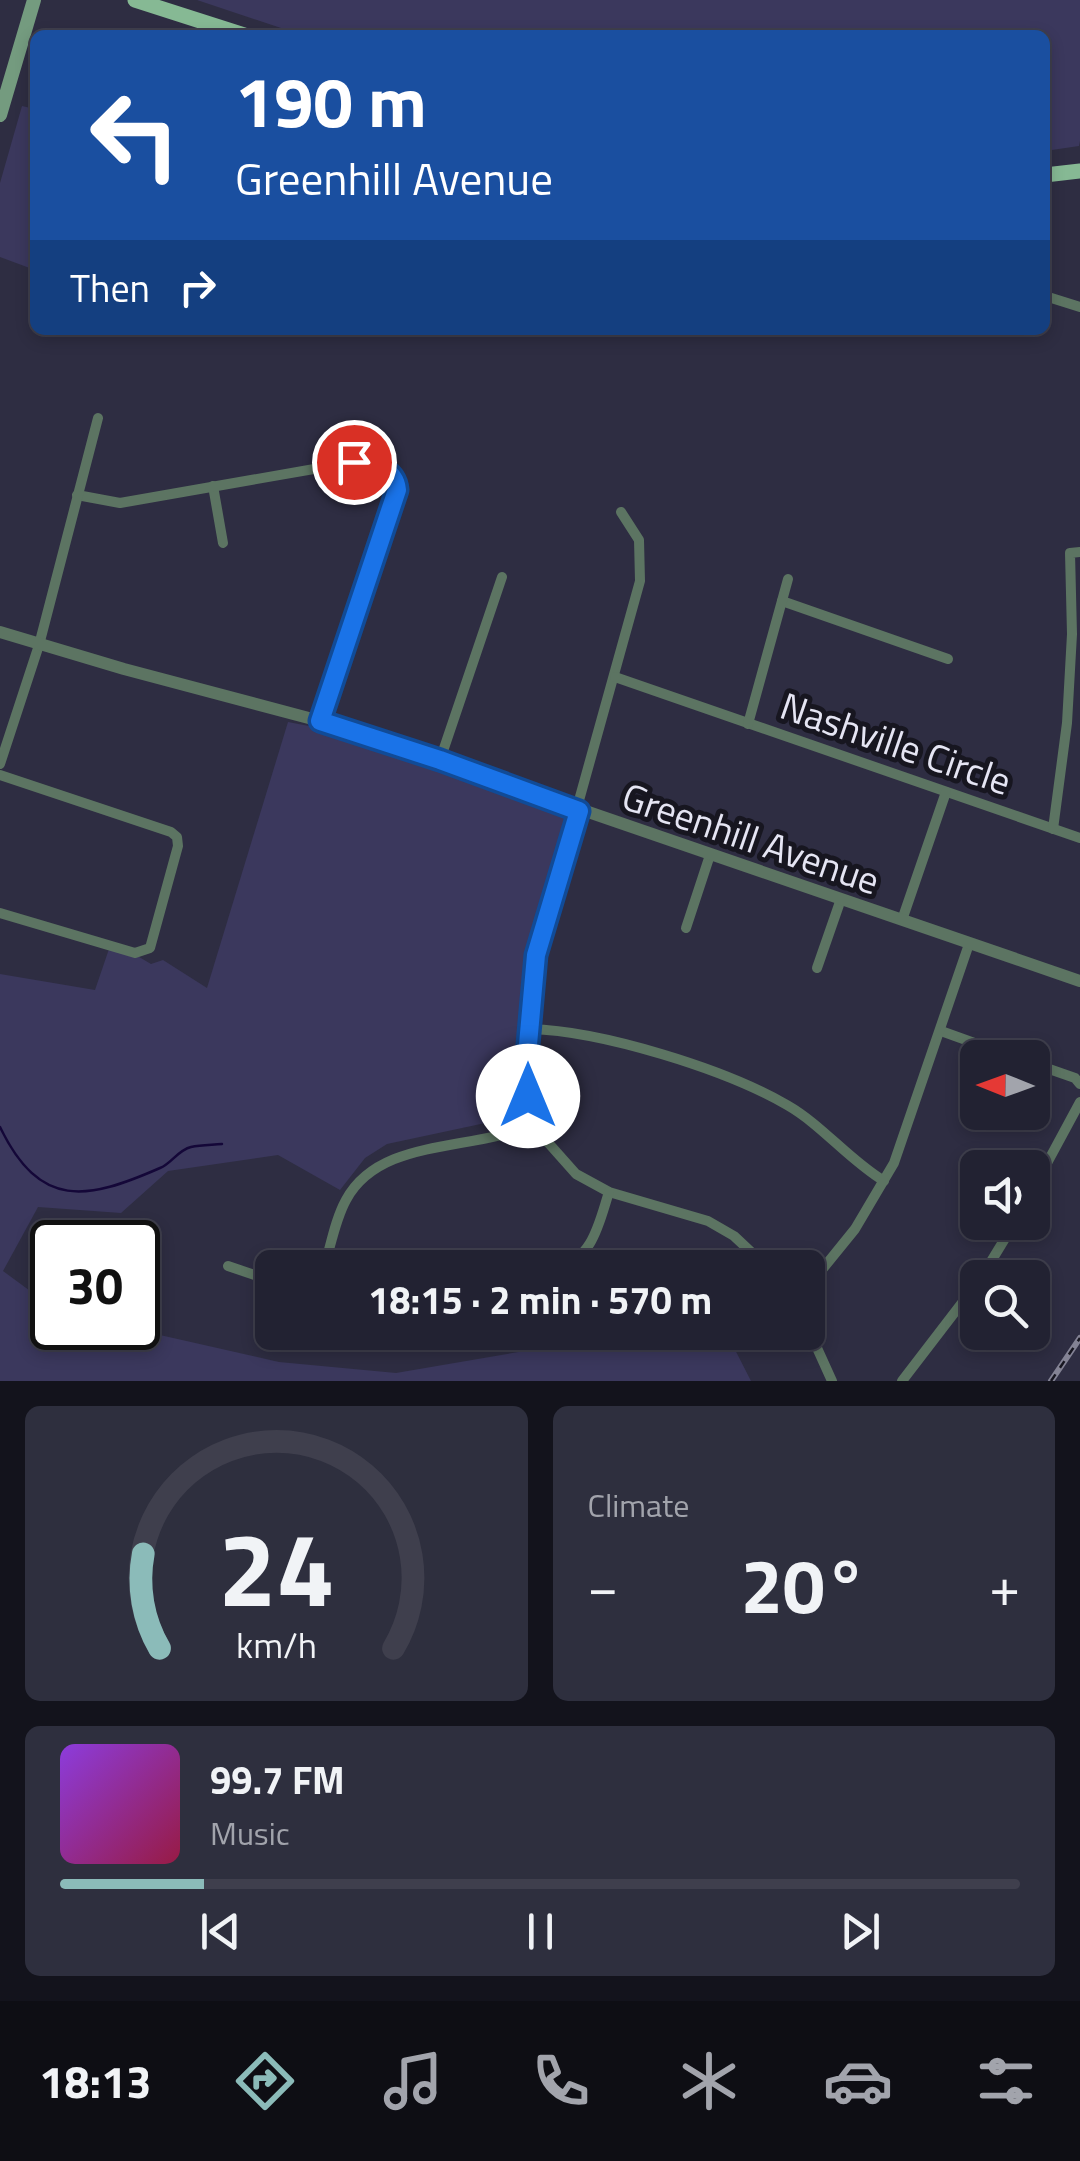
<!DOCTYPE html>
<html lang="en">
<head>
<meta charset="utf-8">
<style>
  :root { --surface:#222232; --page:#2e2f3e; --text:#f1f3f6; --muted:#a2a4ac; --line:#3f3f4d; --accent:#8bbbb9 }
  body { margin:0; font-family:"Titillium Web",sans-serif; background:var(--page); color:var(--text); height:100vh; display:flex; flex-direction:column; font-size:38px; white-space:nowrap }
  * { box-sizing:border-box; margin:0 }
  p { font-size:32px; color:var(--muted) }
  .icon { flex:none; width:55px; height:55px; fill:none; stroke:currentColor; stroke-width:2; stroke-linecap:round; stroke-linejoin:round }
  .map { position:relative; height:1381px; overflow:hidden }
  .drawer { display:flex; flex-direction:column; gap:25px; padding:25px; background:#13131c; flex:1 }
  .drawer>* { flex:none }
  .guide { position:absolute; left:30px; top:30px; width:1020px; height:305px; border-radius:15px; box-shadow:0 5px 15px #0003,0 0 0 2px var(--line); background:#1a4fa0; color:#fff; overflow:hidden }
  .needle { width:65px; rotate:271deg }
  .controls { position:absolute; left:960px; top:1040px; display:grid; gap:20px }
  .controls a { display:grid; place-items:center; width:90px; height:90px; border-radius:15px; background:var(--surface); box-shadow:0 5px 15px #0003,0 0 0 2px var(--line); font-size:50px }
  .speed { position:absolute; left:30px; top:1220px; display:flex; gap:20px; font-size:50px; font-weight:700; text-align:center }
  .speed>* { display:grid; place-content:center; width:130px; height:130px; border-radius:50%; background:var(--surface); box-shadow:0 5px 15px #0003,0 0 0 2px var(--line); line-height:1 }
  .speed .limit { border:5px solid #111; border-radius:15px; background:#fff; color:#111 }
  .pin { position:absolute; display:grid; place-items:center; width:85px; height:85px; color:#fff; margin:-42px; border:5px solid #fff; border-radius:50%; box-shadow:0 2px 10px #0007 }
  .me { position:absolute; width:110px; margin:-55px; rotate:0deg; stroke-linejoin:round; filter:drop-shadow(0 0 8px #0008) }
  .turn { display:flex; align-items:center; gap:35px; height:210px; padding:0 40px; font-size:45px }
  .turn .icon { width:130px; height:130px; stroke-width:2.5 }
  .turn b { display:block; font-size:70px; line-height:85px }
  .then { display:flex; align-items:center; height:95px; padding:0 40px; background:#0003; gap:20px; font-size:38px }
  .big { font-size:75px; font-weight:700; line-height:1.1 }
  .drawer .widget { flex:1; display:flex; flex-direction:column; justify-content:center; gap:15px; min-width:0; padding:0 35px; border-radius:15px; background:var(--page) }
  .drawer .dial { align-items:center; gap:0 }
  .dial svg { height:260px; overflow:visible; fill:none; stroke:var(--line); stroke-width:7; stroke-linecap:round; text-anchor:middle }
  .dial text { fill:var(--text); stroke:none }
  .song { display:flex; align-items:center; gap:30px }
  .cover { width:120px; height:120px; border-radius:15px; background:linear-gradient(135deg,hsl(270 70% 55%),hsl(340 70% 35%)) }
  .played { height:10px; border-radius:5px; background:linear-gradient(90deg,var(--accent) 15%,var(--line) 15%) }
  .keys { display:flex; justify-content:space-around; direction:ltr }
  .heat { display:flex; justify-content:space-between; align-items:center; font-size:55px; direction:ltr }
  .drawer .tiles { flex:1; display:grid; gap:25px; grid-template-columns:1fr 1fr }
  .widget:last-child { grid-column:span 2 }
  .trip { position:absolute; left:255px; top:1250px; width:570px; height:100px; border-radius:15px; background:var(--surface); box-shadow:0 5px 15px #0003,0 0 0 2px var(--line); font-weight:700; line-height:100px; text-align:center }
  .menu { display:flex; height:160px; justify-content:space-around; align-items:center; background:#0e0e14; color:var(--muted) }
  .menu .icon { width:70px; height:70px }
  .menu .active { color:var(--accent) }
  .menu b { font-size:45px; color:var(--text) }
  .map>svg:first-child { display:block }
  .green { fill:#3b385d }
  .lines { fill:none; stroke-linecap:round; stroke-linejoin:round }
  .stream { stroke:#140738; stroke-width:2.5 }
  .minor { stroke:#5c7462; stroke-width:10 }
  .tertiary { stroke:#5c7462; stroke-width:12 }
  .secondary { stroke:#749b7f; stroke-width:14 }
  .primary { stroke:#86b994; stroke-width:15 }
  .rail-casing { stroke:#838294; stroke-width:6 }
  .rail { stroke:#171620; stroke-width:2.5; stroke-dasharray:8; stroke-linecap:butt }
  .route-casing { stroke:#114b97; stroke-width:25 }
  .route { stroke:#1a73e8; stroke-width:18 }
  .labels { text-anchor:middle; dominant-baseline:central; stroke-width:10; stroke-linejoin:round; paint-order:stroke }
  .street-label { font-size:38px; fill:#e5e5f3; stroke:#171620 }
</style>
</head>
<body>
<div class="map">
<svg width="1080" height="1381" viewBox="0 0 1080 1381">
  <rect width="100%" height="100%" fill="#2e2d42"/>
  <g class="green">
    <path d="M197 0H1080V141L1079 146 1045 151V35H302Z"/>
    <path d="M22 106 35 109V270L0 257V183Z"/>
    <path d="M288 722 330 730 565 816 531 944 524 1080 529 1105 518 1116 387 1144 365 1158 340 1190 278 1155 168 1171 121 1213 38 1207 3 1271 52 1307V1328H129L279 1362 396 1373 548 1347 590 1333 726 1332 751 1381H0V974L95 990 109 949 134 954 151 964 163 960 207 988Z"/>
  </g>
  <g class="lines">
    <path class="stream" d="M0 1127C40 1210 87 1200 160 1168 171 1164 178 1150 191 1147 201 1145 212 1145 222 1144"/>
    <g class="minor">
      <path d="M1045 296 1080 307"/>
      <path d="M213 486 223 543"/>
      <path d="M77 495 120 503 354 462C374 464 395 468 397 490L319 721"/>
      <path d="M621 512 639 540 640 581 536 955 526 1067 531 1111 544 1138 576 1174 609 1192 708 1221 734 1236 768 1268"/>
      <path d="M782 601 948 659"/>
      <path d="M615 677 1080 838"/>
      <path d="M748 724 788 579"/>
      <path d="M440 760 502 577"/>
      <path d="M0 764 39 645 98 418"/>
      <path d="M0 775 171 832 177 837 178 846 150 948 135 953 0 913"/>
      <path d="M1053 829 1067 723 1072 634 1070 553 1080 552"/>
      <path d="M902 920 946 792"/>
      <path d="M686 928 710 855"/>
      <path d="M817 968 841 899"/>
      <path d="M530 1029C602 1031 725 1069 787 1105 822 1125 849 1160 884 1181"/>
      <path d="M941 1031 1016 1058"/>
      <path d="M1032 1063 1075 1078 1080 1084"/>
      <path d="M1032 1191 1080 1102"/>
      <path d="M228 1266 272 1281"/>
      <path d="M324 1268C331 1245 335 1220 346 1200 381 1135 477 1153 537 1122"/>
      <path d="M557 1268C593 1259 599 1223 609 1192"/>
      <path d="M981 1278 1015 1222"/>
      <path d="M808 1287 855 1229 894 1163 969 944"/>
      <path d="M808 1328 832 1381"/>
      <path d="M902 1381 978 1282"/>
    </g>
    <path class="tertiary" d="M0 632 124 669 335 725 1080 981"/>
    <path class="secondary" d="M0 115 34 0"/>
    <g class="primary">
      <path d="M135 0 244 35"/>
      <path d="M1045 175 1080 171"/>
    </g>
    <defs>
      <path id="rail" d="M1051 1381 1080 1338"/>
    </defs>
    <use href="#rail" class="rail-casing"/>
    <use href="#rail" class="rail"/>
  </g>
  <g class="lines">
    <defs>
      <path id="route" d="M354 462C373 464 395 468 397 490L320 721 440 760 579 811 536 955 526 1067 528 1096"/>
    </defs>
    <use href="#route" class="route-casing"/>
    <use href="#route" class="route"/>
  </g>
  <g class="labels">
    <g class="street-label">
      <text transform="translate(896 743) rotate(19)">Nashville Circle</text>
      <text transform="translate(751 838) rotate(19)">Greenhill Avenue</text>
    </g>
  </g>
</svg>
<div class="controls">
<a><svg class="needle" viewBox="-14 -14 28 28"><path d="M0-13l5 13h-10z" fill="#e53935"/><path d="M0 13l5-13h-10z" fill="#a2a4ac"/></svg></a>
<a><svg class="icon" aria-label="sound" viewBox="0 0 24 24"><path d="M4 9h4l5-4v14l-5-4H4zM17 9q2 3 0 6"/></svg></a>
<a><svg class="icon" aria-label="search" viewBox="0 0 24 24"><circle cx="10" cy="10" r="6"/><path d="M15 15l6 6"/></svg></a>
</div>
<div class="speed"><div class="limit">30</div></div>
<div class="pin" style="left:354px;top:462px;background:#d93025"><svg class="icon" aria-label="arrive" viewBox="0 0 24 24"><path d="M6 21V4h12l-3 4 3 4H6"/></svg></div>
<svg class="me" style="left:528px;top:1096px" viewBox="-20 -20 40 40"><circle r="19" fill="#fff"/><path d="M0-13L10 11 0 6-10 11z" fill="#1a73e8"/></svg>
<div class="trip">18:15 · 2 min · 570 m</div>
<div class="guide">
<div class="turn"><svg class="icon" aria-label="left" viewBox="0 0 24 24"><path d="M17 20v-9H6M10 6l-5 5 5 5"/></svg><div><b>190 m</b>Greenhill Avenue</div></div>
<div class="then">Then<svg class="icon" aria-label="right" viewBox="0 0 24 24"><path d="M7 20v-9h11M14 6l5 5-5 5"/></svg></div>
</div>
</div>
<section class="drawer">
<div class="tiles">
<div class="widget dial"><svg viewBox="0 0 100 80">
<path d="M14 69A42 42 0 1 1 86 69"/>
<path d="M14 69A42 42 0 0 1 9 40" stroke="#8bbbb9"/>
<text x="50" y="56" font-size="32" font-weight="700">24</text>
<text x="50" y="72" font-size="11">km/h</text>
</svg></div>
<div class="widget"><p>Climate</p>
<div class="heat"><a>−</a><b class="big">20°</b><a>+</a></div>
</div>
<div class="widget">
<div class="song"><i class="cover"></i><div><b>99.7 FM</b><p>Music</p></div></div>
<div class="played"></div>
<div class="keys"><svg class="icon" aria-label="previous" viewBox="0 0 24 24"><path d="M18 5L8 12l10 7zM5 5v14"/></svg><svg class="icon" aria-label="pause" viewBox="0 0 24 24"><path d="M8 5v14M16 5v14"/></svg><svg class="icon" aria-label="next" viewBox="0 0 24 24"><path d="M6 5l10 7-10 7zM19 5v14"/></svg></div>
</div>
</div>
</section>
<nav class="menu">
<b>18:13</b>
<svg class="icon active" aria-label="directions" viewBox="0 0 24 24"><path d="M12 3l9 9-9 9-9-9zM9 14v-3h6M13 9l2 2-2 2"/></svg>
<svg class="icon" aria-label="music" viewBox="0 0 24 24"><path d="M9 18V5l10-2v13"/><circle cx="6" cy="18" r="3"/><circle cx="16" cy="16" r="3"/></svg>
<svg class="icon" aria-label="phone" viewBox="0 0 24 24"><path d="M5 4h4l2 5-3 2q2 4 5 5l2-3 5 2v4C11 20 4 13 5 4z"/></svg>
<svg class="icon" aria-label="climate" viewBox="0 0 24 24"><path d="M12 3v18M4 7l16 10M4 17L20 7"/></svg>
<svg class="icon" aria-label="car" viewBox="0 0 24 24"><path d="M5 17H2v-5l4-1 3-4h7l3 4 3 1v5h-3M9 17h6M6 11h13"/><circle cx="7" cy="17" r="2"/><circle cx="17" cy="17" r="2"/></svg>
<svg class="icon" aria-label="filters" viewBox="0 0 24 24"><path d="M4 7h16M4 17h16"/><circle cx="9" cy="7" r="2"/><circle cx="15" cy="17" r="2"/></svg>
</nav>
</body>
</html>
